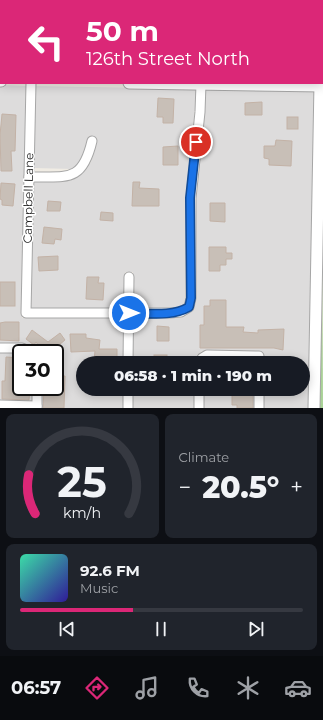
<!DOCTYPE html>
<html lang="en">
<head>
<meta charset="utf-8">
<style>
  :root { --surface:#171b24; --page:#20242c; --text:#f1f3f6; --muted:#9ea1a6; --line:#363941; --accent:#db2777 }
  body { margin:0; font-family:Montserrat,sans-serif; background:var(--page); color:var(--text); height:100vh; display:flex; flex-direction:column; font-size:15px; white-space:nowrap }
  * { box-sizing:border-box; margin:0 }
  p { font-size:13px; color:var(--muted) }
  .icon { flex:none; width:22px; height:22px; fill:none; stroke:currentColor; stroke-width:2; stroke-linecap:round; stroke-linejoin:round }
  .map { position:relative; height:408px; overflow:hidden }
  .details { display:flex; flex-direction:column; gap:6px; padding:6px; background:#0d0f14; flex:1 }
  .details>* { flex:none }
  .banner { position:absolute; left:0px; top:0px; width:323px; height:84px; box-shadow:0 2px 10px #0003; background:#db2777; color:#fff; overflow:hidden }
  .speed { position:absolute; left:12px; top:344px; display:flex; gap:8px; font-size:20px; font-weight:700; text-align:center }
  .speed>* { display:grid; place-content:center; width:52px; height:52px; border-radius:50%; background:var(--surface); box-shadow:0 2px 10px #0003; line-height:1 }
  .speed .limit { border:2px solid #111; border-radius:6px; background:#fff; color:#111 }
  .pin { position:absolute; display:grid; place-items:center; width:34px; height:34px; color:#fff; margin:-17px; border:2px solid #fff; border-radius:50%; box-shadow:0 1px 4px #0007 }
  .me { position:absolute; width:44px; margin:-22px; rotate:90deg; stroke-linejoin:round; filter:drop-shadow(0 0 3px #0008) }
  .turn { display:flex; align-items:center; gap:14px; height:84px; padding:0 20px; font-size:18px }
  .turn .icon { width:52px; height:52px; stroke-width:2.5 }
  .turn b { display:block; font-size:28px; line-height:34px }
  .big { font-size:30px; font-weight:800; line-height:1.1 }
  .details .tile { flex:1; display:flex; flex-direction:column; justify-content:center; gap:6px; min-width:0; padding:0 14px; border-radius:8px; background:var(--page) }
  .details .dial { align-items:center; gap:0 }
  .dial svg { height:104px; overflow:visible; fill:none; stroke:var(--line); stroke-width:7; stroke-linecap:round; text-anchor:middle }
  .dial text { fill:var(--text); stroke:none }
  .song { display:flex; align-items:center; gap:12px }
  .cover { width:48px; height:48px; border-radius:6px; background:linear-gradient(135deg,hsl(160 70% 55%),hsl(250 70% 35%)) }
  .played { height:4px; border-radius:2px; background:linear-gradient(90deg,var(--accent) 40%,var(--line) 40%) }
  .keys { display:flex; justify-content:space-around; direction:ltr }
  .heat { display:flex; justify-content:space-between; align-items:center; font-size:22px; direction:ltr }
  .details .tiles { flex:1; display:grid; gap:6px; grid-template-columns:1fr 1fr }
  .tile:last-child { grid-column:span 2 }
  .trip { position:absolute; left:76px; top:356px; width:234px; height:40px; border-radius:20px; background:var(--surface); box-shadow:0 2px 10px #0003; font-weight:800; line-height:40px; text-align:center }
  .tabs { display:flex; height:64px; justify-content:space-around; align-items:center; background:#090b0e; color:var(--muted) }
  .tabs .icon { width:28px; height:28px }
  .tabs .on { color:var(--accent) }
  .tabs b { font-size:18px; color:var(--text) }
  .map>svg:first-child { display:block }
  .residential { fill:#dddcdc }
  .forest { fill:#a8d296 }
  .water { fill:#a2d3e1 }
  .building { fill:#c8bfb7; stroke:#c3b2a6 }
  .lines { fill:none; stroke-linecap:round; stroke-linejoin:round }
  .minor-casing { stroke:#a6a6a6; stroke-width:11 }
  .tertiary-casing { stroke:#a6a6a6; stroke-width:13 }
  .minor { stroke:#fff; stroke-width:9 }
  .tertiary { stroke:#fff; stroke-width:11 }
  .route-casing { stroke:#114b97; stroke-width:10 }
  .route { stroke:#1a73e8; stroke-width:7 }
  .labels { text-anchor:middle; dominant-baseline:central; stroke-width:3; stroke-linejoin:round; paint-order:stroke }
  .street-label { font-size:12px; fill:#1f1f1f; stroke:#fff }
</style>
</head>
<body>
<div class="map">
<svg width="323" height="408" viewBox="0 0 323 408">
  <rect width="100%" height="100%" fill="#f0ece4"/>
  <g class="residential">
    <path d="M0 85 26 86 22 318H125L124 363H83V389H124V408H41V387H55V353H40L23 344 0 343Z"/>
    <path d="M35 86 197 89 186 198 185 304 180 307 170 309H133V272H125V309H30L33 182 69 181 79 176 91 162 97 138 89 136 84 157 74 169 33 168Z"/>
    <path d="M205 89 316 91 310 408H263V389H303V363H263V356L259 351H202L197 355 195 363H133V318H180L186 316 193 308 195 199Z"/>
    <path d="M0 353H22L21 387H33V401L0 400Z"/>
    <path d="M208 360H255V363H204Z"/>
    <rect x="132" y="389" width="63" height="19"/>
    <rect x="203" y="389" width="52" height="19"/>
  </g>
  <path class="forest" d="M322 223 323 408H319Z"/>
  <rect class="water" x="174" y="0" width="116" height="1"/>
  <g class="building">
    <path d="M158 98 174 99 173 123H163V117H157Z"/>
    <path d="M262 102V115H245V103Z"/>
    <path d="M2 114 16 115 15 151H11L12 171H1L0 135Z"/>
    <rect x="287" y="117" width="11" height="12"/>
    <path d="M276 140 292 141 291 166 269 165V159L264 158V146H275Z"/>
    <path d="M178 146V165H163V147Z"/>
    <path d="M133 182H140L139 188 159 189V206H132Z"/>
    <path d="M1 183 15 184 13 206 2 205V200L0 199Z"/>
    <path d="M48 201 61 202 60 211H47Z"/>
    <path d="M210 203H225V222L210 221Z"/>
    <path d="M101 212 113 213V221L100 220Z"/>
    <path d="M44 227 62 229 61 240 55 239 54 244 42 243Z"/>
    <path d="M209 247H226V253H232V259H226V265H220V271H209Z"/>
    <path d="M58 256V270L39 271 38 257Z"/>
    <path d="M87 277H99L98 283H104L103 300 86 299Z"/>
    <rect x="0" y="282" width="15" height="24"/>
    <path d="M210 300H226V327H244L243 332 258 333V330L284 329 283 350 274 348H200V325H204V306H210Z"/>
    <path d="M5 322H19V341L0 340V323Z"/>
    <path d="M157 326 169 327V341H157Z"/>
    <path d="M32 330 48 342 60 333 65 340 49 353H44L36 342 34 345 26 339Z"/>
    <path d="M70 334H86V338L100 340 99 349H117V363L94 361 95 351 71 352Z"/>
    <rect x="154" y="355" width="13" height="8"/>
    <path d="M6 357 21 358V387H30L29 400 2 399V381H5Z"/>
    <path d="M55 363 62 364V376H65L64 408H43L44 390 55 391Z"/>
    <path d="M205 389H253V408H237V405H232V395H205Z"/>
  </g>
  <g class="lines">
    <defs>
      <g id="minor">
        <path d="M31 83 26 313H170L181 312 189 307 191 298V198L200 112 201 84"/>
        <path d="M29 177C66 176 82 184 92 141"/>
        <path d="M0 348H22L32 353"/>
        <path d="M128 363 129 277"/>
        <path d="M199 363 202 358 207 355 259 356V363"/>
        <path d="M0 405 37 406"/>
        <path d="M37 408V387"/>
        <path d="M128 408V389"/>
        <path d="M199 408V389"/>
        <path d="M259 408V389"/>
      </g>
      <g id="tertiary">
        <path d="M320 1V0"/>
        <path d="M0 81H1"/>
        <path d="M129 83 323 86"/>
        <path d="M314 408 320 83"/>
      </g>
    </defs>
    <use href="#minor" class="minor-casing"/>
    <use href="#tertiary" class="tertiary-casing"/>
    <use href="#minor" class="minor"/>
    <use href="#tertiary" class="tertiary"/>
  </g>
  <g class="lines">
    <defs>
      <path id="route" d="M129 313C148 313 172 317 189 307L191 298 190 198 196 142"/>
    </defs>
    <use href="#route" class="route-casing"/>
    <use href="#route" class="route"/>
  </g>
  <g class="labels">
    <g class="street-label">
      <text transform="translate(28 198) rotate(-89)">Campbell Lane</text>
    </g>
  </g>
</svg>
<div class="speed"><div class="limit">30</div></div>
<div class="pin" style="left:196px;top:142px;background:#d93025"><svg class="icon" aria-label="arrive" viewBox="0 0 24 24"><path d="M6 21V4h12l-3 4 3 4H6"/></svg></div>
<svg class="me" style="left:129px;top:313px" viewBox="-20 -20 40 40"><circle r="17" fill="#1a73e8" stroke="#fff" stroke-width="3"/><path d="M0-11L8 9 0 5-8 9z" fill="#fff"/></svg>
<div class="trip">06:58 · 1 min · 190 m</div>
<div class="banner">
<div class="turn"><svg class="icon" aria-label="left" viewBox="0 0 24 24"><path d="M17 20v-9H6M10 6l-5 5 5 5"/></svg><div><b>50 m</b>126th Street North</div></div>
</div>
</div>
<section class="details">
<div class="tiles">
<div class="tile dial"><svg viewBox="0 0 100 80">
<path d="M14 69A42 42 0 1 1 86 69"/>
<path d="M14 69A42 42 0 0 1 9 39" stroke="#db2777"/>
<text x="50" y="56" font-size="32" font-weight="700">25</text>
<text x="50" y="72" font-size="11">km/h</text>
</svg></div>
<div class="tile"><p>Climate</p>
<div class="heat"><a>−</a><b class="big">20.5°</b><a>+</a></div>
</div>
<div class="tile">
<div class="song"><i class="cover"></i><div><b>92.6 FM</b><p>Music</p></div></div>
<div class="played"></div>
<div class="keys"><svg class="icon" aria-label="previous" viewBox="0 0 24 24"><path d="M18 5L8 12l10 7zM5 5v14"/></svg><svg class="icon" aria-label="pause" viewBox="0 0 24 24"><path d="M8 5v14M16 5v14"/></svg><svg class="icon" aria-label="next" viewBox="0 0 24 24"><path d="M6 5l10 7-10 7zM19 5v14"/></svg></div>
</div>
</div>
</section>
<nav class="tabs">
<b>06:57</b>
<svg class="icon on" aria-label="directions" viewBox="0 0 24 24"><path d="M12 3l9 9-9 9-9-9zM9 14v-3h6M13 9l2 2-2 2"/></svg>
<svg class="icon" aria-label="music" viewBox="0 0 24 24"><path d="M9 18V5l10-2v13"/><circle cx="6" cy="18" r="3"/><circle cx="16" cy="16" r="3"/></svg>
<svg class="icon" aria-label="phone" viewBox="0 0 24 24"><path d="M5 4h4l2 5-3 2q2 4 5 5l2-3 5 2v4C11 20 4 13 5 4z"/></svg>
<svg class="icon" aria-label="climate" viewBox="0 0 24 24"><path d="M12 3v18M4 7l16 10M4 17L20 7"/></svg>
<svg class="icon" aria-label="car" viewBox="0 0 24 24"><path d="M5 17H2v-5l4-1 3-4h7l3 4 3 1v5h-3M9 17h6M6 11h13"/><circle cx="7" cy="17" r="2"/><circle cx="17" cy="17" r="2"/></svg>
</nav>
</body>
</html>
